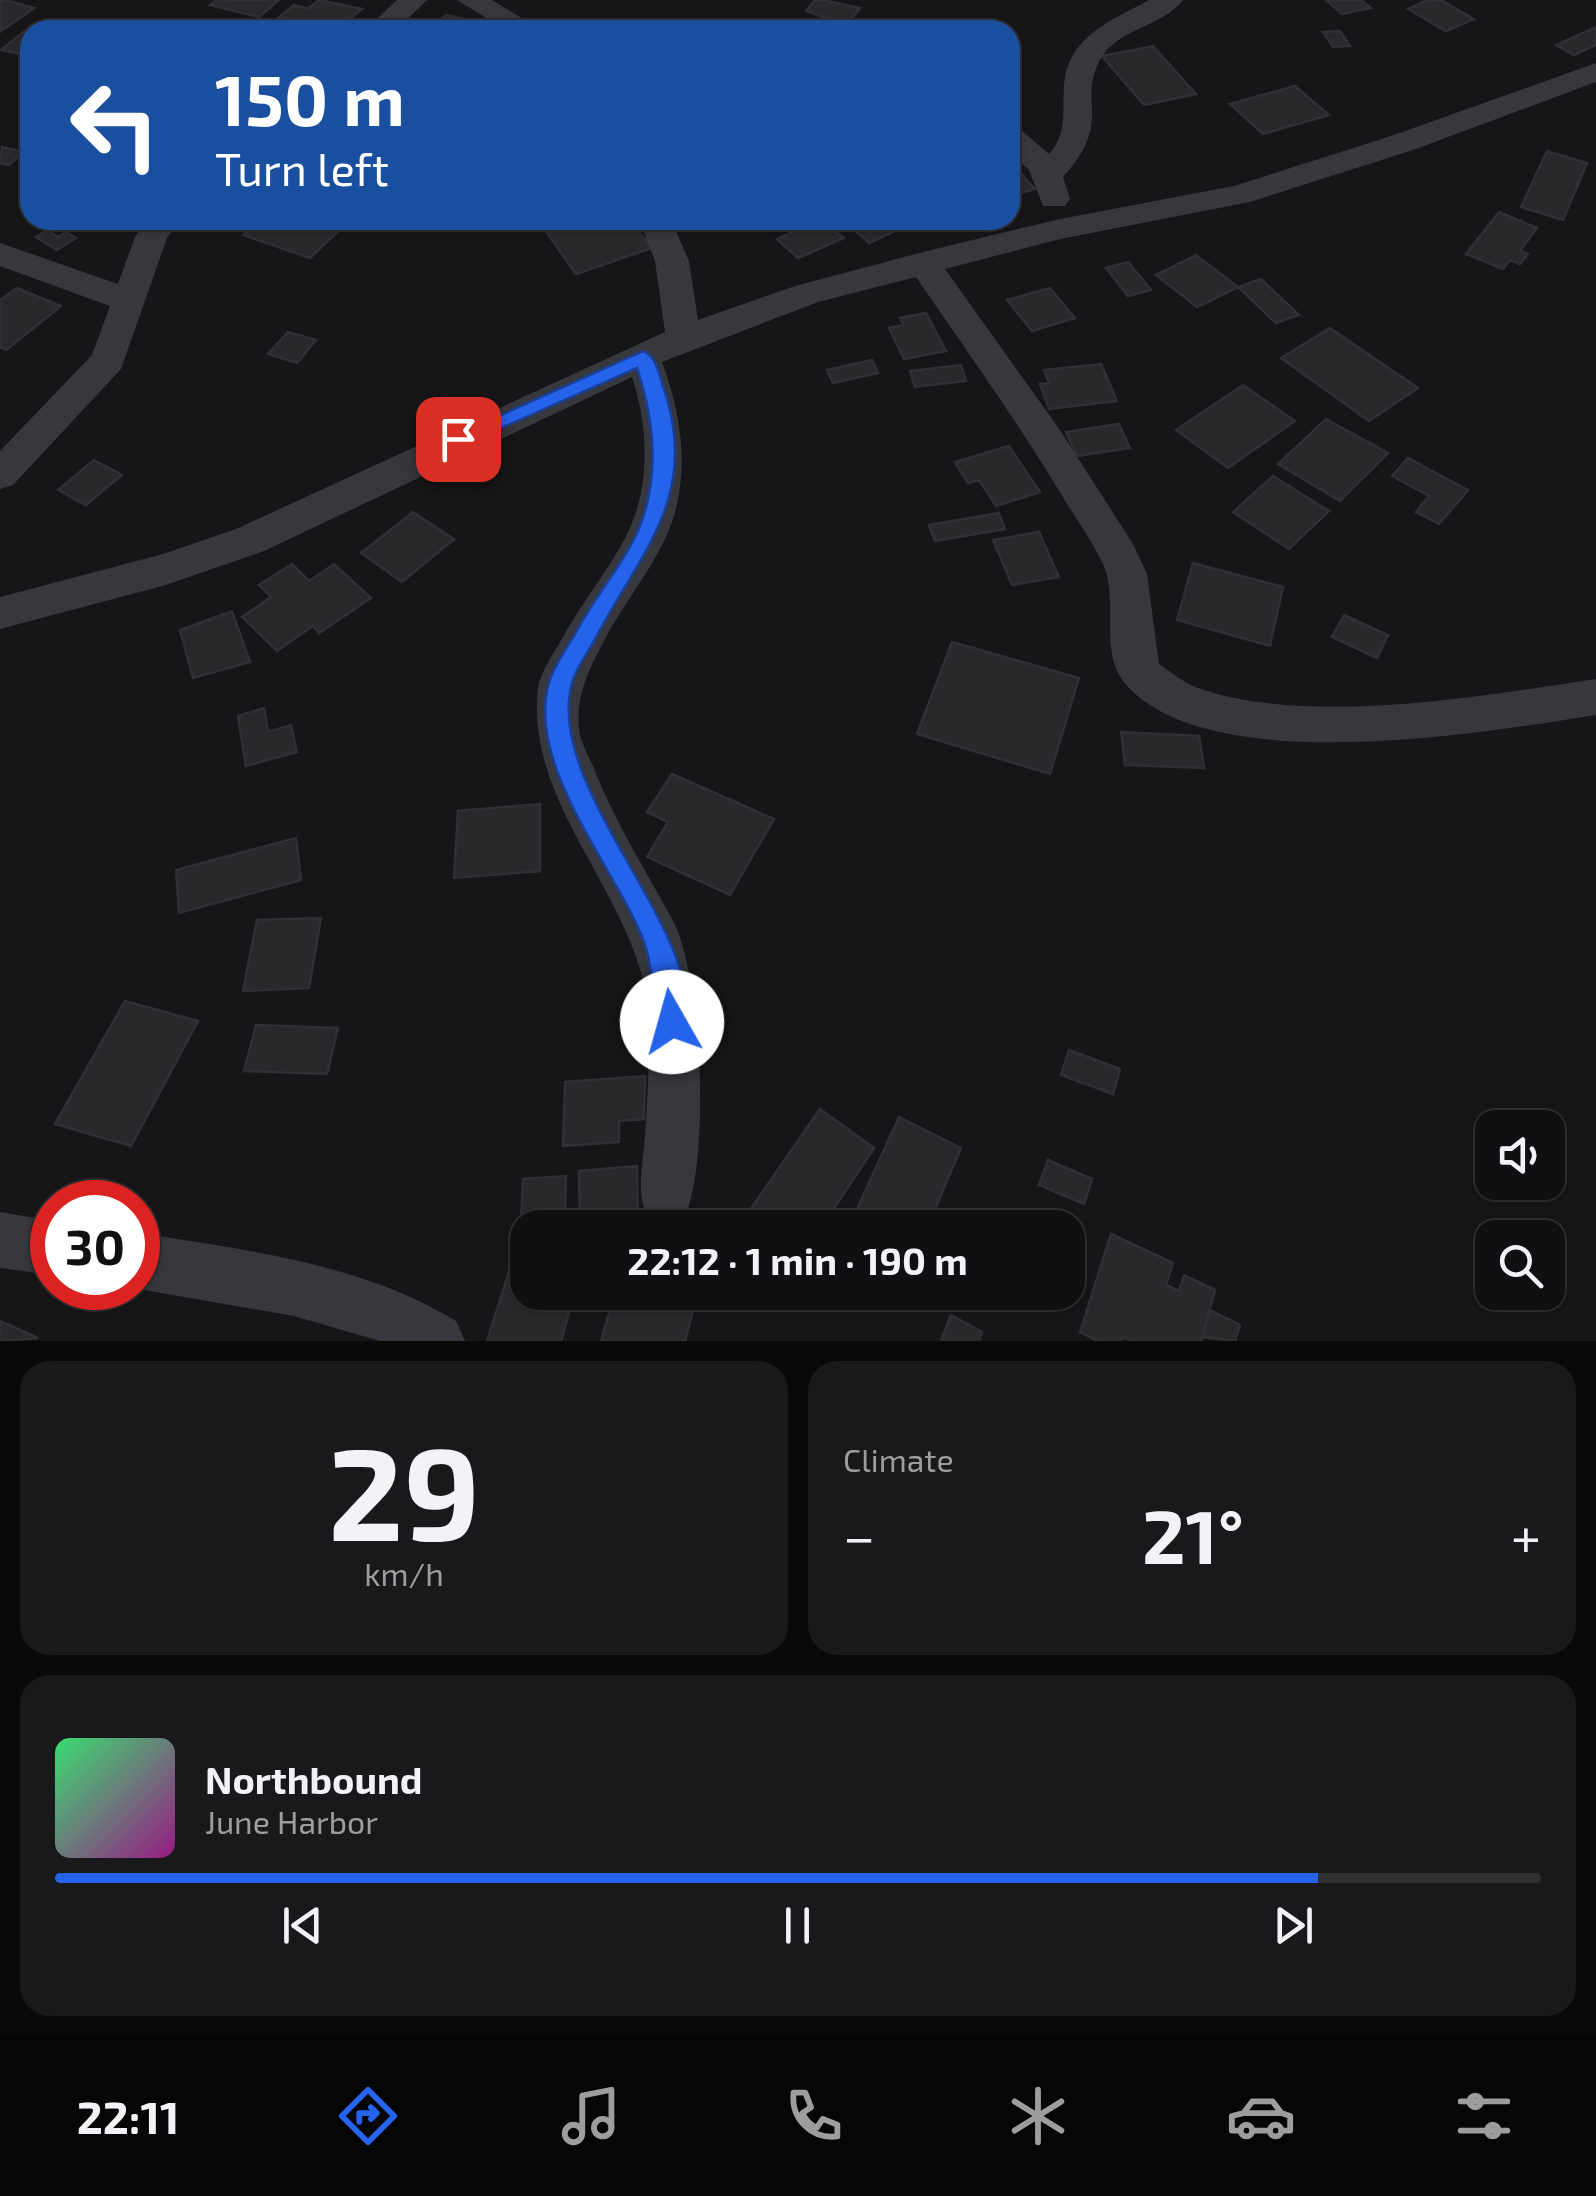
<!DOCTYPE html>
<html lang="en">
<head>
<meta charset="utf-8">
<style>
  :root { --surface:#101012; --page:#19191b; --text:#f1f3f6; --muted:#9c9d9f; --line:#303032; --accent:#2563eb }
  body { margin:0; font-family:"Exo 2",sans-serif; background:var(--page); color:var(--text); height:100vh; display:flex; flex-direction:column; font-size:38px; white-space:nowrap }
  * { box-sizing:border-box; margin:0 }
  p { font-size:32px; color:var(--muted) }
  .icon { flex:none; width:55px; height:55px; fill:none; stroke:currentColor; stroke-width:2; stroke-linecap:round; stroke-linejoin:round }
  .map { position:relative; height:1341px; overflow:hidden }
  .sheet { display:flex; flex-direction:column; gap:20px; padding:20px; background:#09090a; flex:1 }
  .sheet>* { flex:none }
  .guide { position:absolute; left:20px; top:20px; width:1000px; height:210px; border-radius:30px; box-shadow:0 2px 8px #0004,0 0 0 2px var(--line); background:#1a4fa0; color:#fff; overflow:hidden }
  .tools { position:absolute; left:1475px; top:1110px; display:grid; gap:20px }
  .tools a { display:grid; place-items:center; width:90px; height:90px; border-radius:20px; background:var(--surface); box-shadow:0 2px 8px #0004,0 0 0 2px var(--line); font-size:50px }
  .speed { position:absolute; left:30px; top:1180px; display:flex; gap:20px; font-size:50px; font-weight:700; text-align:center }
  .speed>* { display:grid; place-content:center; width:130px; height:130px; border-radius:50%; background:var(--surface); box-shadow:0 2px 8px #0004,0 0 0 2px var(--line); line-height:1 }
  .speed .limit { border:15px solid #d22; background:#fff; color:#111 }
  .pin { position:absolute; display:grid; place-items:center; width:85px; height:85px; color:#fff; margin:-42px; border-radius:20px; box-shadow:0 5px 15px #0006 }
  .me { position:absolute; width:110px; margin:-55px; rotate:353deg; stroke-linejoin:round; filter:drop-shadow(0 0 8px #0008) }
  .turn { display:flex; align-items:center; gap:35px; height:210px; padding:0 30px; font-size:45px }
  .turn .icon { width:130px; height:130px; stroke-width:2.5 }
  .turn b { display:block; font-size:70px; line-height:85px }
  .big { font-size:75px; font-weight:700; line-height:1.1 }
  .sheet .card { flex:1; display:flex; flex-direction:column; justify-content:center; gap:15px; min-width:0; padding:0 35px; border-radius:30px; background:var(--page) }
  .sheet .dial { align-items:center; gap:0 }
  .dial b { font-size:130px; line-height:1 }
  .song { display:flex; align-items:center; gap:30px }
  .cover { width:120px; height:120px; border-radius:15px; background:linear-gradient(135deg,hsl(140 70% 55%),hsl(310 70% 35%)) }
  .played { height:10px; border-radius:5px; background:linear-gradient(90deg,var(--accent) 85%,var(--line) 85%) }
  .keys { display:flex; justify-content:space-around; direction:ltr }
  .heat { display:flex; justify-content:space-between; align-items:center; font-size:55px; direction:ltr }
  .sheet .tiles { flex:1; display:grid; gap:20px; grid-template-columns:1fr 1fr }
  .card:last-child { grid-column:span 2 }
  .trip { position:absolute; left:510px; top:1210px; width:575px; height:100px; border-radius:30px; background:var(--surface); box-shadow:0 2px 8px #0004,0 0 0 2px var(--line); font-weight:700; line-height:100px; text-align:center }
  .dock { display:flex; height:160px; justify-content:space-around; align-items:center; background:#060607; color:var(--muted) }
  .dock .icon { width:70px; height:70px }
  .dock .active { color:var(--accent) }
  .dock b { font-size:45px; color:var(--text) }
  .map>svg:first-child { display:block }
  .building { fill:#29292c; stroke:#303034; stroke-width:2.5 }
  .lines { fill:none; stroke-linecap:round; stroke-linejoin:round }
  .minor { fill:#37383d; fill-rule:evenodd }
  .route { fill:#2563eb; stroke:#184099; stroke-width:2.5 }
</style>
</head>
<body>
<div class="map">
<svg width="1596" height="1341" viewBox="0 0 1596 1341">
  <rect width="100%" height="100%" fill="#161618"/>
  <g class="building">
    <path d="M0 0H5L34 8 1 31Z"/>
    <path d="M216 0H279L259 17 210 5Z"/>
    <path d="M319 0 362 9 337 30H290L272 23 294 5 308 9Z"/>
    <path d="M815 0H823L860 8 849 22H837L806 11Z"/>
    <path d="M1326 0H1361L1371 8 1342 14Z"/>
    <path d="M1428 0H1441L1474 19 1446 31 1408 9Z"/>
    <path d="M446 15 467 20 456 30 432 28Z"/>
    <path d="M32 25 56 30H30V56L1 50Z"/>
    <path d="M1596 27V45L1574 55 1556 45Z"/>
    <path d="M1340 31 1350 46 1333 47 1323 32Z"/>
    <path d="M1153 46 1196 94 1144 105 1102 56Z"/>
    <path d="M1295 86 1329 115 1263 134 1230 104Z"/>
    <path d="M2 147 23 152 9 165 0 163Z"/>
    <path d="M1547 151 1587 163 1563 220 1521 207Z"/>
    <path d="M1010 163H1012L1035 189 1010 196Z"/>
    <path d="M1499 212 1537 228 1520 251 1528 254 1520 264 1510 260 1503 269 1466 254Z"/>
    <path d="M259 220H345L349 221 310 258 243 235Z"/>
    <path d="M586 220H629L652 248 576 274 547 233Z"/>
    <path d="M820 220 844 238 798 258 777 239Z"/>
    <path d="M843 220H899L906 226 869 243Z"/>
    <path d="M47 230 58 237 66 232 76 238 57 250 36 237Z"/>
    <path d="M1196 255 1238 287 1197 307 1156 275Z"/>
    <path d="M1128 262 1151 290 1128 296 1106 268Z"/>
    <path d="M1261 279 1299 315 1276 323 1238 287Z"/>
    <path d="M17 288 61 306 6 350 0 347V300Z"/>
    <path d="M1050 288 1075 318 1032 331 1007 300Z"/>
    <path d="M926 313 946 351 904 359 889 328 904 325 900 318Z"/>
    <path d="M1330 328 1418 388 1369 421 1281 358Z"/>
    <path d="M288 332 316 340 297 363 268 354Z"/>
    <path d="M872 360 878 373 833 383 827 370Z"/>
    <path d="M1101 364 1117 401 1049 409 1040 384 1049 383 1044 370Z"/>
    <path d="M961 365 966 381 915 387 910 371Z"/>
    <path d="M1243 385 1295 421 1228 468 1176 430Z"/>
    <path d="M1326 419 1388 453 1340 501 1278 464Z"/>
    <path d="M1119 424 1130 448 1077 456 1066 432Z"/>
    <path d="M1009 446 1040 492 996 506 979 480 968 483 955 462Z"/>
    <path d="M1408 458 1468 490 1439 524 1416 512 1429 496 1392 476Z"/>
    <path d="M94 460 122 475 86 505 58 490Z"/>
    <path d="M1273 476 1329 511 1289 549 1233 512Z"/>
    <path d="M413 512 454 539 402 582 361 553Z"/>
    <path d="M999 513 1005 529 935 541 929 525Z"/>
    <path d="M1039 532 1059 577 1012 585 993 540Z"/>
    <path d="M1193 563 1283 587 1270 646 1177 620Z"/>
    <path d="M292 564 309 581 334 564 371 598 319 633 313 626 277 651 242 617 271 597 259 585Z"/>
    <path d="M232 611 250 662 193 678 180 630Z"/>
    <path d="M1344 615 1388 635 1377 658 1332 637Z"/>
    <path d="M952 642 1079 678 1050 774 917 734Z"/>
    <path d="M264 708 268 732 291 725 297 752 246 766 238 716Z"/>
    <path d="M1121 732 1199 736 1204 768 1125 765Z"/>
    <path d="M672 774 774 819 730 895 647 857 668 822 647 812Z"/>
    <path d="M540 804V871L454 878 458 811Z"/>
    <path d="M296 838 301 880 179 913 176 870Z"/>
    <path d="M321 918 309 988 243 991 257 920Z"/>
    <path d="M125 1001 198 1021 131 1146 55 1124Z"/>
    <path d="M256 1025 338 1028 327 1074 244 1071Z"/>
    <path d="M1069 1050 1120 1069 1113 1094 1061 1075Z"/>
    <path d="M645 1076 644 1119 619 1121V1142L563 1146 565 1082Z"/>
    <path d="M820 1109 874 1148 821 1228H765L747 1214Z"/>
    <path d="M899 1117 961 1148 927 1228H897L858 1207Z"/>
    <path d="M1048 1160 1092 1179 1084 1204 1039 1185Z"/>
    <path d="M637 1166 638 1228H580L579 1171Z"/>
    <path d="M566 1176 565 1216 521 1220 523 1179Z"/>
    <path d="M1111 1234 1173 1263 1166 1285 1179 1291 1184 1275 1215 1290 1201 1341H1131L1123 1337 1121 1341H1098L1080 1332Z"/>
    <path d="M512 1262 528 1266V1292H575L561 1341H487Z"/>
    <path d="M615 1292 693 1311 685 1341H601Z"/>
    <path d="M1210 1310 1240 1325 1235 1341 1202 1337Z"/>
    <path d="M951 1315 982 1332 979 1341H941Z"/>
    <path d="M0 1321 38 1338 0 1341Z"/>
  </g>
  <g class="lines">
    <g class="minor">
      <path d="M397 0H427L396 30H365Z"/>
      <path d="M457 0H492L541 30H506Z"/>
      <path d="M1149 0H1183C1163 27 1117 28 1100 60 1077 102 1114 121 1063 177L1070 199 1065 206H1043L1029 170 1010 153V128L1021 130 1049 154C1074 127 1056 94 1069 63 1083 30 1120 16 1149 0Z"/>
      <path d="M1596 63V82L1413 150 1250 202 1060 239 945 269 1060 430 1133 544 1147 574 1159 664C1171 672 1184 683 1198 688 1309 727 1481 696 1596 679V715C1483 733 1216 778 1129 688 1096 655 1120 602 1103 564 1092 541 1077 520 1064 499 1018 422 966 350 916 277L818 302 662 362C683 419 692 481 665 539 648 575 621 607 603 643 588 671 576 696 579 729 580 742 590 758 595 771 616 824 645 869 672 919 703 976 710 1157 685 1217L666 1225 647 1217C636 1190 643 1164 645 1136 648 1098 652 1019 644 984 621 883 526 798 538 689 540 671 556 651 564 635 583 601 613 564 628 532 651 484 648 425 632 377L264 551 166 585 0 629V597L163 554 236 529 665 332 655 261 639 220H671L689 261 698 320 795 286 923 252 1060 219 1234 186 1391 136Z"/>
      <path d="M146 220H179L167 238 121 369 13 485 0 489V451L92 355 110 306 0 266V243L118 284 135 237Z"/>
      <path d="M0 1212 52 1221V1275L0 1268Z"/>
      <path d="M138 1233C246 1250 361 1263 456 1321L465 1341H380L294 1316 138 1289Z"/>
    </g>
  </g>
  <path class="route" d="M643 351C657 356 659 376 664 389 701 498 638 555 593 643 586 655 575 670 572 683 542 790 718 945 681 1031L672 1035 662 1031C651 1006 655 971 644 942 617 870 525 765 549 683 554 664 569 646 578 629 595 596 623 565 638 531 660 478 655 422 637 368L465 444H451L448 439Z"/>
</svg>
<div class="tools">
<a><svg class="icon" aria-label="sound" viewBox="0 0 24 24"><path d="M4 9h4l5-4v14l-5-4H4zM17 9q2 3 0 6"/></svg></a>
<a><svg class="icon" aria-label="search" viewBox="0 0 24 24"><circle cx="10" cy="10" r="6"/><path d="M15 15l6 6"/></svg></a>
</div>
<div class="speed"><div class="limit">30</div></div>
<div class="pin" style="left:458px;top:439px;background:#d93025"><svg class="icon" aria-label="arrive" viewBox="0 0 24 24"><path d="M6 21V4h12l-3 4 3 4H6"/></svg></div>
<svg class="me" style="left:672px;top:1022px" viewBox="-20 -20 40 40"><circle r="19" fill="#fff"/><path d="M0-13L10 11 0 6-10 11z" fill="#2563eb"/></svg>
<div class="trip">22:12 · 1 min · 190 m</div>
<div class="guide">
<div class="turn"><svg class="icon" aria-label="left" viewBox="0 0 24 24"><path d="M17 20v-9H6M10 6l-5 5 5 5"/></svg><div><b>150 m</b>Turn left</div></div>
</div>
</div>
<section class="sheet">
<div class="tiles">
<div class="card dial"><b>29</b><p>km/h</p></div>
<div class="card"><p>Climate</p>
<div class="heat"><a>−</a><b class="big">21°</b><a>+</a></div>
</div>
<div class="card">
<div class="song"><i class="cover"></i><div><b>Northbound</b><p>June Harbor</p></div></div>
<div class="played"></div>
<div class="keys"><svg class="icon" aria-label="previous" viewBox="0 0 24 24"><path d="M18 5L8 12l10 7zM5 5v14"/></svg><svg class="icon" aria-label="pause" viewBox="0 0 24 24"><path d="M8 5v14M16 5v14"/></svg><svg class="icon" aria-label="next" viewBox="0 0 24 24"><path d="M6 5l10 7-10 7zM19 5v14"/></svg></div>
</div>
</div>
</section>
<nav class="dock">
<b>22:11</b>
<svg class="icon active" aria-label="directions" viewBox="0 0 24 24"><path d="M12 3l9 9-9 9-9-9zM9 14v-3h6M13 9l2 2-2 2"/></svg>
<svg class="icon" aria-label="music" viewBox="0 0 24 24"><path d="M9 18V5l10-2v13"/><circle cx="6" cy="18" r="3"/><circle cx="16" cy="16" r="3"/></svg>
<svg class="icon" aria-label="phone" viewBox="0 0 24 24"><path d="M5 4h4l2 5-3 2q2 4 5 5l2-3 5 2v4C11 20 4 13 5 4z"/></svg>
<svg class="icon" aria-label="climate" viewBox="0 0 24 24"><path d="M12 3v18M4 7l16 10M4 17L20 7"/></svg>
<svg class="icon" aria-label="car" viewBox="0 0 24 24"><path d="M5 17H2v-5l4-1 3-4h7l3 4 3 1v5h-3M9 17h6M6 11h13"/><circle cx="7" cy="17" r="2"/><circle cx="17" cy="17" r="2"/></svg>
<svg class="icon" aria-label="filters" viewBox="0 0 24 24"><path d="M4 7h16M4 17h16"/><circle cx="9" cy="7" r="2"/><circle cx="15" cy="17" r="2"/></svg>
</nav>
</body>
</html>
